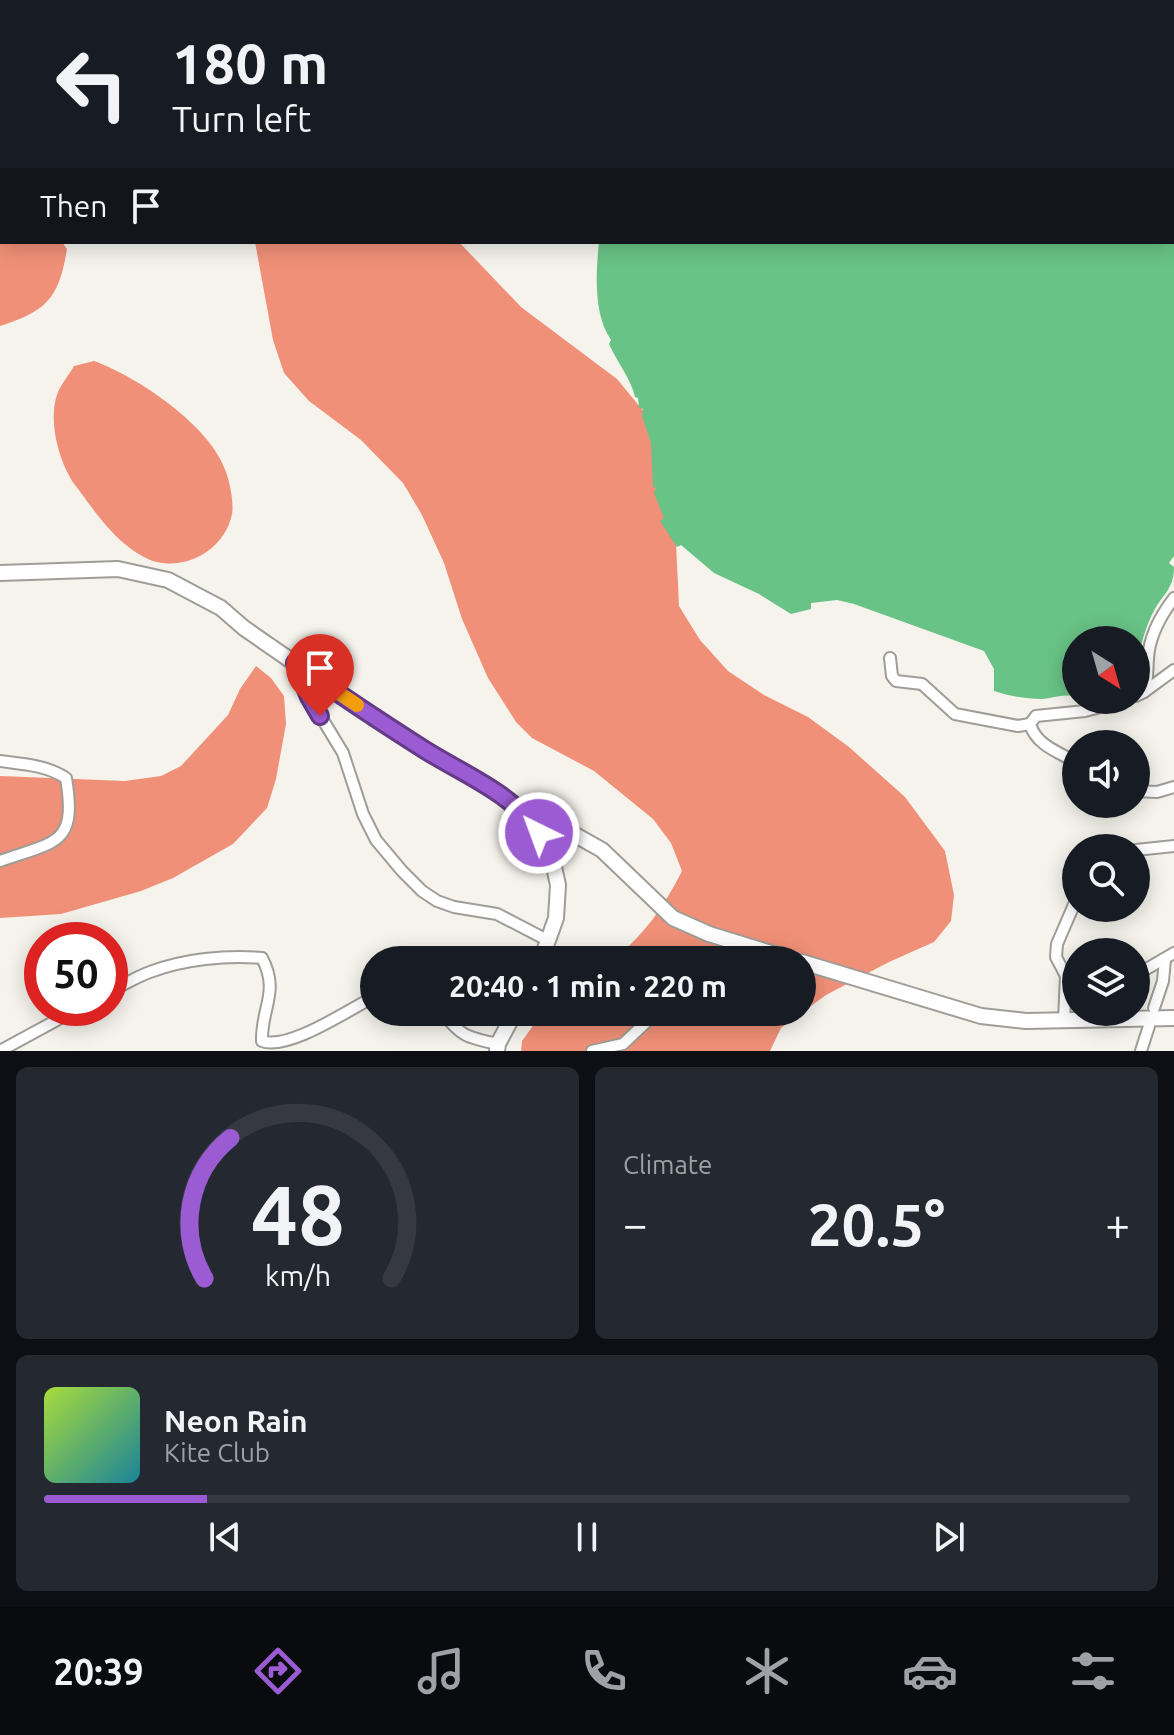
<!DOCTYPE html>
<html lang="en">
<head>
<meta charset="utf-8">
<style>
  :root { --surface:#171b24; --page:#242831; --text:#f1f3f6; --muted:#9ea1a6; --line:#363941; --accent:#9b5bd2 }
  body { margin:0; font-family:Ubuntu,sans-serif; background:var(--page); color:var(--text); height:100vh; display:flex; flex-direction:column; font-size:30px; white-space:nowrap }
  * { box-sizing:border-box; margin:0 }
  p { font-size:26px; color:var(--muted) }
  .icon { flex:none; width:44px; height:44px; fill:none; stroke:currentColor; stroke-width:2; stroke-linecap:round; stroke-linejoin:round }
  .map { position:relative; height:1051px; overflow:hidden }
  .details { display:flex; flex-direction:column; gap:16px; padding:16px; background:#0d0f14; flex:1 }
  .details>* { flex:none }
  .top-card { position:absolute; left:0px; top:0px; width:1174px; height:244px; box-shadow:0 4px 20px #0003; background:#171b24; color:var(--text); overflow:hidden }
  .needle { width:52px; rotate:143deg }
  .fabs { position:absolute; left:1062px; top:626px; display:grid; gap:16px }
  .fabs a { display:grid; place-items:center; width:88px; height:88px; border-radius:50%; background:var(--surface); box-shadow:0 4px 20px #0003; font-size:40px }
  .speed { position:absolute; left:24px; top:922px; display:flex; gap:16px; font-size:40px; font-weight:700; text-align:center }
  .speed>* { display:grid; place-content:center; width:104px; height:104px; border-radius:50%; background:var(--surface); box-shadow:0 4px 20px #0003; line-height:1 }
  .speed .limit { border:12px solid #d22; background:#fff; color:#111 }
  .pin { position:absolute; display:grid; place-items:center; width:68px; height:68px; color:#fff; margin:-82px -34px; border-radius:50% 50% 50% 0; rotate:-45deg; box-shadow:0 0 8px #0007 }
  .pin .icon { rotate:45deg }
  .me { position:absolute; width:88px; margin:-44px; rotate:318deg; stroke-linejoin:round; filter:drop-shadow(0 0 6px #0008) }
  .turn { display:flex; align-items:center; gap:28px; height:168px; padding:0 40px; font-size:36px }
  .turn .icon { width:104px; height:104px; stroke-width:2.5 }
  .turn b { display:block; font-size:56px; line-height:68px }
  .then { display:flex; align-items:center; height:76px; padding:0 40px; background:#0003; gap:16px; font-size:30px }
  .big { font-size:60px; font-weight:600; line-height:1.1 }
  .details .tile { flex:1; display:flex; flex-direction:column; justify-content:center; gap:12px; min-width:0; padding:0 28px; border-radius:12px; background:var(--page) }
  .details .dial { align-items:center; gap:0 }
  .dial svg { height:208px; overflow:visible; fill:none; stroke:var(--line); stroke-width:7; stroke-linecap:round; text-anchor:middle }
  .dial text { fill:var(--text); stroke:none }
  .song { display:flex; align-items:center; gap:24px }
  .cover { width:96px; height:96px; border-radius:12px; background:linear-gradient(135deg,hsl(80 70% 55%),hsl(190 70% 35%)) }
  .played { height:8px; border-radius:4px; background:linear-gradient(90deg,var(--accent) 15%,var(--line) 15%) }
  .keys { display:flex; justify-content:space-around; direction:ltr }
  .heat { display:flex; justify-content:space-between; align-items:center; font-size:44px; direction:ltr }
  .details .tiles { flex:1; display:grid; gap:16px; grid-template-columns:1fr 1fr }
  .tile:last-child { grid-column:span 2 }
  .trip { position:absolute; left:360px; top:946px; width:456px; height:80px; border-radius:40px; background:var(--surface); box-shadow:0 4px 20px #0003; font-weight:600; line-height:80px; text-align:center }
  .menu { display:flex; height:128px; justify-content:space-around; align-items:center; background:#090b0e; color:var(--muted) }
  .menu .icon { width:56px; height:56px }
  .menu .on { color:var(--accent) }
  .menu b { font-size:36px; color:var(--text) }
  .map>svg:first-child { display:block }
  .forest { fill:#f19078 }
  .water { fill:#69c386 }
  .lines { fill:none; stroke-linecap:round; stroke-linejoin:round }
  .street-casing { stroke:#9f9d97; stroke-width:14 }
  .secondary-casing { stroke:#9f9d97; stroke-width:18 }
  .street { stroke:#fff; stroke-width:10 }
  .secondary { stroke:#fff; stroke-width:14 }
  .route-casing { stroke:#653b88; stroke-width:20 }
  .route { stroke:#9b5bd2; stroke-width:14 }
  .slow { stroke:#f59e0b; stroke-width:14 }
</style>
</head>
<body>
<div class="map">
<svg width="1174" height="1051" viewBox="0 0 1174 1051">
  <rect width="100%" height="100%" fill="#f5f3ec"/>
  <g class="forest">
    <path d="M0 222H2V242H62L67 249C59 297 48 311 0 326Z"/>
    <path d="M255 242H459L521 307 617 379 659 430 673 480 679 606 700 640 728 671 764 695 808 717 849 747 905 797 945 851 954 895 951 921 934 942 889 962 826 995 781 1028 770 1051H521L522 1041 543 1012H802V960H612C643 937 665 905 682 871L671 843 653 819 594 771 532 738 516 722 488 678 462 619 444 563 422 515 403 483 361 440 309 401 284 373 273 340Z"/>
    <path d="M94 361C138 377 211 426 226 472 230 483 234 503 232 514 224 554 176 576 142 556 113 540 94 510 75 485 59 463 47 419 58 392 62 383 69 375 74 366Z"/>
    <path d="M256 666 271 678 284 696 286 724 276 779 267 808 233 844 173 878 141 891 61 914 0 918V776L125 781 161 776 181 766 228 715 240 689Z"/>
  </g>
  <path class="water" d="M251 0H1174V556L1169 563 1174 567C1174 586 1166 592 1156 607 1145 626 1140 648 1136 669V640H1076V697C1064 693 1054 698 1042 699 1026 699 1009 696 994 691V669L984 651 854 604 837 600 811 603V609L791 614 759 594 714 573 681 545 677 547 660 521 664 518 654 493 656 488 653 487 651 443 642 416 643 409 639 408 638 398 635 397C631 379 617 362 609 344L611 340C593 314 596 273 599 242H1172V2Z"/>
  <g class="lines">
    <defs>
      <g id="street">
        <path d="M890 658 892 676 896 681 922 684 955 714 1018 726 1030 724"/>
        <path d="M295 664 309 697 343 753 363 814 376 840 402 871 422 891 437 901 454 907 497 914 549 941"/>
        <path d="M1144 692 1174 670"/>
        <path d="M1136 696 1144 692C1148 680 1147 671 1148 659 1149 637 1161 615 1174 598"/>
        <path d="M0 761C23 764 46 765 66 778 77 845 57 841 0 861"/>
        <path d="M1076 762C1058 752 1036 745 1030 724L1036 716 1085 711 1128 700"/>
        <path d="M1136 791 1157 792 1174 787"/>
        <path d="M1136 850 1174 846"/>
        <path d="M730 960 759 951"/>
        <path d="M1136 975 1174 953"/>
        <path d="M110 991C124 985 136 977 150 972 184 959 226 955 262 958 280 992 261 1008 262 1041 288 1051 348 1010 374 997"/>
        <path d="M1154 1008 1163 981 1165 959"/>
        <path d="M443 1012C459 1036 469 1038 498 1044"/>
        <path d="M1064 1021 1066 976 1056 957 1057 944 1076 900"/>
        <path d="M0 1051 79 1008"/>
        <path d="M592 1051 623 1044 657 1012"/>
        <path d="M1141 1051 1149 1026"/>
      </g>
      <g id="secondary">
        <path d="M0 573 118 569 168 580 221 608 244 628 319 680 426 751 490 787 527 814 552 858 558 885 556 918 541 960"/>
        <path d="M527 814 570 832 602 850 673 918 709 934 794 960"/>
        <path d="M802 962 981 1016 1026 1021 1174 1018"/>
        <path d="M497 1051 498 1044 515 1012"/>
      </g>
    </defs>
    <use href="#street" class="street-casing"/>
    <use href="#secondary" class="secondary-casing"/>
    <use href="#street" class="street"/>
    <use href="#secondary" class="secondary"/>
  </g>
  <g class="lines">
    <defs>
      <path id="route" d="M320 716 309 697 295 663C337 693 381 722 425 750 465 775 512 793 539 833"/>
    </defs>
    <use href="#route" class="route-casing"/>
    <use href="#route" class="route"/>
    <path class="slow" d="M297 665 357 705"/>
  </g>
</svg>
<div class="fabs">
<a><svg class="needle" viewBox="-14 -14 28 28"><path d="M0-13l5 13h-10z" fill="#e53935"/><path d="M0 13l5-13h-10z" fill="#9ea1a6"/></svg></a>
<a><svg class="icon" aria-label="sound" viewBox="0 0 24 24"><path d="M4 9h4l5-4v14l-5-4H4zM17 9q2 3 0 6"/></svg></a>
<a><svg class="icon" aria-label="search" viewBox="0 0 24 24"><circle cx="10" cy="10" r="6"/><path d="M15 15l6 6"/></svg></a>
<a><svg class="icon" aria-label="layers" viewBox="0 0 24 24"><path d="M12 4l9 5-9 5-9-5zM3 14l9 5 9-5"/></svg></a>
</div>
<div class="speed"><div class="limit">50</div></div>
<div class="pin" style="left:320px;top:716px;background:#d93025"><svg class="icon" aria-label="arrive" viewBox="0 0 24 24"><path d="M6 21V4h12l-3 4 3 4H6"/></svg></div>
<svg class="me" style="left:539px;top:833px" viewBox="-20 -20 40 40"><circle r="17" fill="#9b5bd2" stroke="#fff" stroke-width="3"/><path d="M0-11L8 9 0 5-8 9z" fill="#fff"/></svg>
<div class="trip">20:40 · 1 min · 220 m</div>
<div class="top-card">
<div class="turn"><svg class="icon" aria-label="left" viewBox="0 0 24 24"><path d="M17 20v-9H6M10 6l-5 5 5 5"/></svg><div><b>180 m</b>Turn left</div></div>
<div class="then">Then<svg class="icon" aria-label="arrive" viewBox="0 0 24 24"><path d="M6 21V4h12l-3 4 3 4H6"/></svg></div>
</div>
</div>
<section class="details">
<div class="tiles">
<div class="tile dial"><svg viewBox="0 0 100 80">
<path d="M14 69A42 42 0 1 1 86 69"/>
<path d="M14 69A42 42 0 0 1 24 15" stroke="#9b5bd2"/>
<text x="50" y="56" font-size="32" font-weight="700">48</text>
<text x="50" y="72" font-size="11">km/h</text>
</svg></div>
<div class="tile"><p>Climate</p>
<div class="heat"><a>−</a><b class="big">20.5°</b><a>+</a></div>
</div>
<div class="tile">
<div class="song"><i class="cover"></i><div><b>Neon Rain</b><p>Kite Club</p></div></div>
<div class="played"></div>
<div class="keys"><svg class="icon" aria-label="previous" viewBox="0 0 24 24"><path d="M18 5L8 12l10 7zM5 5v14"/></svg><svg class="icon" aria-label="pause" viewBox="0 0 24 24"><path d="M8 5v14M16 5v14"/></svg><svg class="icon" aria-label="next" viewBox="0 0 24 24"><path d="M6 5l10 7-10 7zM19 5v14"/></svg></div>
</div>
</div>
</section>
<nav class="menu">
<b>20:39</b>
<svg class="icon on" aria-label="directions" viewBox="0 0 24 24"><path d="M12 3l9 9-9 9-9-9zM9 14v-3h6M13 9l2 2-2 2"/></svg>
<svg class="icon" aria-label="music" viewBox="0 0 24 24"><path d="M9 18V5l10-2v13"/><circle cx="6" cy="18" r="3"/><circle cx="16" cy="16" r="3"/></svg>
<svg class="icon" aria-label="phone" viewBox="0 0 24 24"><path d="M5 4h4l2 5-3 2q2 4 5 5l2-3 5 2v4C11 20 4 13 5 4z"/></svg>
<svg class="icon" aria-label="climate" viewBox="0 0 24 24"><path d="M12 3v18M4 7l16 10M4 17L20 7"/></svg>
<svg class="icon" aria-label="car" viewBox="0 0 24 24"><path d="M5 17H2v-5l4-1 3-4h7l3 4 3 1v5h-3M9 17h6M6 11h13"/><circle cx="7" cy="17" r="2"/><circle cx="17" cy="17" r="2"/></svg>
<svg class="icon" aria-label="filters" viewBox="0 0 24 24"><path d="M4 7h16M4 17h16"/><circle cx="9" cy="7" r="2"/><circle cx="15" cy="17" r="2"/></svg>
</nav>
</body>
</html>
